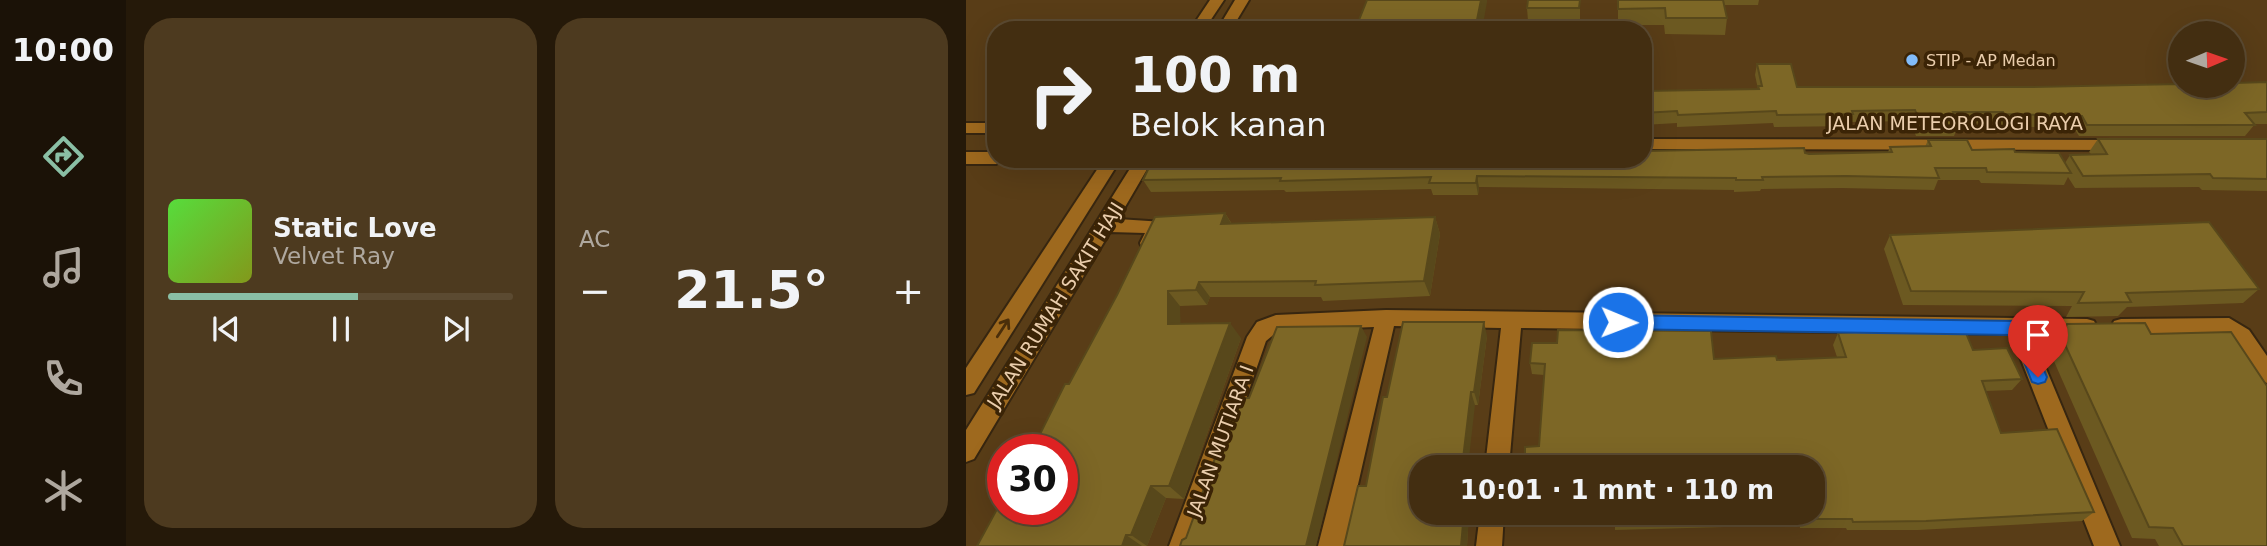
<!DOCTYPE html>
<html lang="id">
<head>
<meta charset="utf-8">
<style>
  :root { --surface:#432e11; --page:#4d3a1f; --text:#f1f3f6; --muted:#afa89f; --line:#5b4a31; --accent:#8abfa5 }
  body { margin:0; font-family:"DejaVu Sans",sans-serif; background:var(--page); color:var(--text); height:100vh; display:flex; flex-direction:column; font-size:26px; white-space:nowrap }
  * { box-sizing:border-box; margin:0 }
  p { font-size:23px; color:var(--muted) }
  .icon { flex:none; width:38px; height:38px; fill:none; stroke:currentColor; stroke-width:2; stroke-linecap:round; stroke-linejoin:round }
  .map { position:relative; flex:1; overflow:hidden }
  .drawer { display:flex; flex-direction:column; gap:18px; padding:18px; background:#251909; width:840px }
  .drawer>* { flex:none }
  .guide { position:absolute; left:21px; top:21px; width:665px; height:147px; border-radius:28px; box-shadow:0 7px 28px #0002,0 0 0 2px var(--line); background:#432e11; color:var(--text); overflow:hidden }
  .needle { width:46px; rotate:88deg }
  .buttons { position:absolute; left:1202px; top:21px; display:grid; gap:14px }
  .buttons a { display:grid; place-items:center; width:77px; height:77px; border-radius:50%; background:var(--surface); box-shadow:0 7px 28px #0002,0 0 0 2px var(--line); font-size:35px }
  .speed { position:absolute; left:21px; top:434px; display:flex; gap:14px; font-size:35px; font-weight:700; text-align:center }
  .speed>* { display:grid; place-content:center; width:91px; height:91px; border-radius:50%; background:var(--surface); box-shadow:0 7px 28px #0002,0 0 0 2px var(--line); line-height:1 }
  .speed .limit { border:10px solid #d22; background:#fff; color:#111 }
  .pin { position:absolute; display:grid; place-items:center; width:60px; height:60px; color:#fff; margin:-72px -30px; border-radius:50% 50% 50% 0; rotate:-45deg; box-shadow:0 0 7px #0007 }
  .pin .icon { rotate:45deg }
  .me { position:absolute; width:77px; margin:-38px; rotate:91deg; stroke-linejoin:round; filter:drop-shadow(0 0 5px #0008) }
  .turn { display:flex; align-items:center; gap:24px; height:147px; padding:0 28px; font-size:32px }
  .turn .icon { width:91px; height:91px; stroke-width:2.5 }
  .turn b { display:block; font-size:49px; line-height:60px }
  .big { font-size:52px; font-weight:700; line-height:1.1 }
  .drawer .card { flex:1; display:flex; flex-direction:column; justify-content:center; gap:10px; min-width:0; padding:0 24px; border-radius:28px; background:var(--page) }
  .song { display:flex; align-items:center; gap:21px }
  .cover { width:84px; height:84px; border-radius:10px; background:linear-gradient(135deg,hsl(110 70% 55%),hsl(70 70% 35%)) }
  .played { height:7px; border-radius:4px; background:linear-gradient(90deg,var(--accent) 55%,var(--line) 55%) }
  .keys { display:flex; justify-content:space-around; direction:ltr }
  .heat { display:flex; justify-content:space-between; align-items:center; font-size:38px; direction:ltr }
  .drawer .tiles { flex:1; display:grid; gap:18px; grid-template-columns:repeat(2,1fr) }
  .trip { position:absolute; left:443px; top:455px; width:416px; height:70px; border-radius:28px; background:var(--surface); box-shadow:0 7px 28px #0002,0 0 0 2px var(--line); font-weight:700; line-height:70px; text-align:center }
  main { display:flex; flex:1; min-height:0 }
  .dock { display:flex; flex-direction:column; width:126px; justify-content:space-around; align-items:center; background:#1b1207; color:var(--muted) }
  .dock .icon { width:49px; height:49px }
  .dock .current { color:var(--accent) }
  .dock b { font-size:32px; color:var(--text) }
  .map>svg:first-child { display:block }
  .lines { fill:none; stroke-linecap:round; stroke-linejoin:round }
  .minor-casing { stroke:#372610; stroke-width:4 }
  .tertiary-casing { stroke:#372610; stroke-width:4 }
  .minor { fill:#9e691e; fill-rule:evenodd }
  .tertiary { fill:#9e691e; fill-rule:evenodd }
  .wall { fill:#6c5921 }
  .shaded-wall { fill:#58481b }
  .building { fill:#7d6726; stroke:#58481b; stroke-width:2 }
  .oneway { stroke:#4a2e0a }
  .route { fill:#1a73e8; stroke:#114b97; stroke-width:2 }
  .poi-dot { fill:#82bcfa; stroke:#3b2406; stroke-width:2.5 }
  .labels { text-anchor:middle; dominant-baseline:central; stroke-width:7; stroke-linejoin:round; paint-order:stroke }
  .far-poi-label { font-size:16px; fill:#eacdac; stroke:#3b2406; text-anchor:start }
  .street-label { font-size:19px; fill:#eacdac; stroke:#3b2406 }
</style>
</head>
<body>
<main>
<nav class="dock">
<b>10:00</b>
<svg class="icon current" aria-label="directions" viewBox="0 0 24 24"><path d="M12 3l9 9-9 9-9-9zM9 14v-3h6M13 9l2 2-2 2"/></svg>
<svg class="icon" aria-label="music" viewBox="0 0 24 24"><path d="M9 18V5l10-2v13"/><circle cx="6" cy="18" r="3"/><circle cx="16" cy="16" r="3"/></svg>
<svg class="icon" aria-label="phone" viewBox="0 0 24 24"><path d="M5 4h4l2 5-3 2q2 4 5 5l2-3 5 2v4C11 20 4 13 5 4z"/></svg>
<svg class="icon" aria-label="climate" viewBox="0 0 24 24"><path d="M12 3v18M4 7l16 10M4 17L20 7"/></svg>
</nav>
<section class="drawer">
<div class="tiles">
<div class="card">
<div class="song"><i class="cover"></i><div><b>Static Love</b><p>Velvet Ray</p></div></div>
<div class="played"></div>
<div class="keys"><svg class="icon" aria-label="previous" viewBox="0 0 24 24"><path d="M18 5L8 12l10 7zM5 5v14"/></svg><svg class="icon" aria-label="pause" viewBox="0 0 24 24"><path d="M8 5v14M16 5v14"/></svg><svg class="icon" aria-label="next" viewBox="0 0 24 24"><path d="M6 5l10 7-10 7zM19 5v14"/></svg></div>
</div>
<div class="card"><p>AC</p>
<div class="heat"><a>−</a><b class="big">21.5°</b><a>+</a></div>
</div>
</div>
</section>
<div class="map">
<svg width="1301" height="546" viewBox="0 0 1301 546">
  <rect width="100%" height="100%" fill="#593d17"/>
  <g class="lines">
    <defs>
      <g id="minor">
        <path d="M138 159H155L8 393 0 395V368Z"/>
        <path d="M170 159H187L152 219 198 222 201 227 190 248H176L174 243 179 233 144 232 8 459 0 462V430Z"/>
        <path d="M420 310 1121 319 1128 321 1131 327 1128 333 1121 335H1066L1154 546H1128L1045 334 555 328 543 467H519L535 328 428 326 378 546H352L408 327 312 331 300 341 229 546H203L281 337 291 322 310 315Z"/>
        <path d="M1263 318 1283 330 1301 356V383C1282 377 1275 347 1259 334L1155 335 1148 333 1145 327 1148 321 1155 319Z"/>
        <path d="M514 513H538L536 546H510Z"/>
      </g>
      <g id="tertiary">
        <path d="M244 0H258L238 30H224Z"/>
        <path d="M269 0H283L265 30H251Z"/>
        <rect x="0" y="123" width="30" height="10"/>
        <path d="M677 139 1152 140 1160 145 1152 150 677 149Z"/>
        <path d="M0 152H30V159H38L30 164H0Z"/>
      </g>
    </defs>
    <use href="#minor" class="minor-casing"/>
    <use href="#tertiary" class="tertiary-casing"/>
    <use href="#minor" class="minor"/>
    <use href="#tertiary" class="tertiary"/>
  </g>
  <g class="wall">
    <path d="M614 0V21H562L561 8Z"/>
    <path d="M652 0H793L792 5H758L761 18 759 35 699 34 698 25H652Z"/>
    <path d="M791 64 831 87H1063L1301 82V124H1289L1279 136H1113L1108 128 1032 126 1031 123 993 124 988 136H950L944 121 884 122 883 126 808 127 807 123 711 127V123L677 125V91L792 89 789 75Z"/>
    <path d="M1132 139H1301V191L1236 190 1233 187 1109 188 1102 177 1098 185 1015 183 1013 180H972L968 190 876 188 795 189 794 191 768 192V190L513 187 512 195H467L465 189 320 192 318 190 185 192 177 180 839 153 843 154 897 153 922 152 924 147H959L962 140 1006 150 1049 152 1099 163 1104 155 1125 154 1123 152Z"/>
    <path d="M259 213 266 224 469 217 474 234 464 296 357 301 355 297H244L241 305 214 306V324L275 338 218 499 200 498 181 546H11L37 509 103 384Z"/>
    <path d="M924 235 1293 289 1277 303 1161 307 1152 316 1100 317 1106 306 937 305 918 249Z"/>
    <path d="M1101 324 1185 334 1301 546H1193L1189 539 1166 538 1083 350 1089 338Z"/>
    <path d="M902 329 1007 350 1056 379 1046 390 1019 391 1035 433 1128 512 1116 521 952 530H881L880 528H834L832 513H847V467L573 446 578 375 566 374 564 363 748 359 811 360 871 357 867 345 872 333 901 331Z"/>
    <path d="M521 336 512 405H509L455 467 503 513 501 546H378L400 486 421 397Z"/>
    <path d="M558 513 762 518 759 527 649 530V525L561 527 558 518Z"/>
  </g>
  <g class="shaded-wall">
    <path d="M515 0H521V2L516 30H509Z"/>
    <path d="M511 176 513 187 512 195 510 183Z"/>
    <path d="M259 213 269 230 255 224Z"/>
    <path d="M469 217 474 234 464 296 458 281Z"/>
    <path d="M233 282 244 297 241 305 230 290Z"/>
    <path d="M202 291 214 306 215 339 202 324Z"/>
    <path d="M518 322 521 336 512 405 508 392Z"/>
    <path d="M264 323 275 338 218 499 203 486Z"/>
    <path d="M395 326 401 337 350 546H340Z"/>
    <path d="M505 392 509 405 502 467H496Z"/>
    <path d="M185 486 200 498 181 546 165 535Z"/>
    <path d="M498 513H503L501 546H495Z"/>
    <path d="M160 535 176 546H156Z"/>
  </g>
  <g class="building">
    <path d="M401 0H515L509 30H389Z"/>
    <path d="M562 0H614L613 8H561Z"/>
    <path d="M652 0H757L761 18H700L699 8 652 9Z"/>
    <path d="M791 64H825L831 87H1063L1214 84V86H1267V83L1301 82V112L1279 113 1289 125H1121L1116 116 1038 114 1037 112H987L993 125H955L949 110 886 111 887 114 811 115 810 111 712 115 711 111 677 113V91L793 89 792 86H796Z"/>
    <path d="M1132 139H1301V179L1247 178 1244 174 1117 176 1104 155 1141 154Z"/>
    <path d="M962 140H1001L1006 150 1048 149 1049 152 1093 153 1105 173 1021 172 1020 168H969L973 178 880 176 796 177 797 180H770V178L511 176 510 183H463L465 177 314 181 315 178 177 180 187 159H677V151L838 148 839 153 843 154 926 152 924 147 965 146Z"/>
    <path d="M259 213 255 224 469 217 458 281 349 285 350 281 233 282 230 290 202 291V324L264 323 203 486H185L165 535H160L156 546H11L37 498V509H96V450H66L99 384H103L151 295 189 217Z"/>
    <path d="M1243 222 1293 289 1160 293 1165 302 1112 303 1118 292 945 291 924 235Z"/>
    <path d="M437 322H518L508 392H505L496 467H455V513H498L495 546H378L392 486H400L417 397H421Z"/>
    <path d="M1179 323 1185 334 1265 332 1301 386V546H1217L1207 528 1183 527 1095 336 1101 324Z"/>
    <path d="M395 326 340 546H214L216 540 220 538 271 398H283L311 327Z"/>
    <path d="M998 328 1007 350 1041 348 1056 379 1016 381 1035 433 1091 429 1128 512 960 521 887 522 886 519H839L838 513H847V467H559V447L573 446 579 364 564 363 566 343H591L592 330 745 331 748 359 810 356 811 360 880 357 872 333 903 331 902 329Z"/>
    <path d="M558 513H761L762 518 649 521V516L558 518Z"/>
  </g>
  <defs><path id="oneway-shaft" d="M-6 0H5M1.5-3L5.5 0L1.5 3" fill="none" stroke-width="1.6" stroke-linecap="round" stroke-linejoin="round" transform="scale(1.75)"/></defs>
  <use class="oneway" href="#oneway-shaft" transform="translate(37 328) rotate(-57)"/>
  <path class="route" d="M652 315 1053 321 1059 324 1081 377 1079 382 1072 384 1066 382 1047 335 652 329 646 327 644 322 646 317Z"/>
  <circle class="poi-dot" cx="946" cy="60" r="7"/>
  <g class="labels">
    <g class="far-poi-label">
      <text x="960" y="60">STIP - AP Medan</text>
    </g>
    <g class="street-label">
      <text x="989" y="123">JALAN METEOROLOGI RAYA</text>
      <text transform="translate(89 305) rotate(-58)">JALAN RUMAH SAKIT HAJI</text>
      <text transform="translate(254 441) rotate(-70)">JALAN MUTIARA I</text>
    </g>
  </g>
</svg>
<div class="buttons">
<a><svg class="needle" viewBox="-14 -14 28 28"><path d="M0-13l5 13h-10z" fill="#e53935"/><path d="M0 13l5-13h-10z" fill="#afa89f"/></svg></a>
</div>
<div class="speed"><div class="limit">30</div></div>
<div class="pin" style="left:1072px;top:377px;background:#d93025"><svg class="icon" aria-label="arrive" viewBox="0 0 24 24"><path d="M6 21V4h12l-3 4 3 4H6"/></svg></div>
<svg class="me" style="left:652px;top:322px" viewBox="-20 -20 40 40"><circle r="17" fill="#1a73e8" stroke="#fff" stroke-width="3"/><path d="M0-11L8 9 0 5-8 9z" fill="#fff"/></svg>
<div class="trip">10:01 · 1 mnt · 110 m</div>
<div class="guide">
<div class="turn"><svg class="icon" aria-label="right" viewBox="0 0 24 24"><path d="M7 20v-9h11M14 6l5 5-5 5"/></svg><div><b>100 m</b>Belok kanan</div></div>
</div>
</div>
</main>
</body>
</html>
